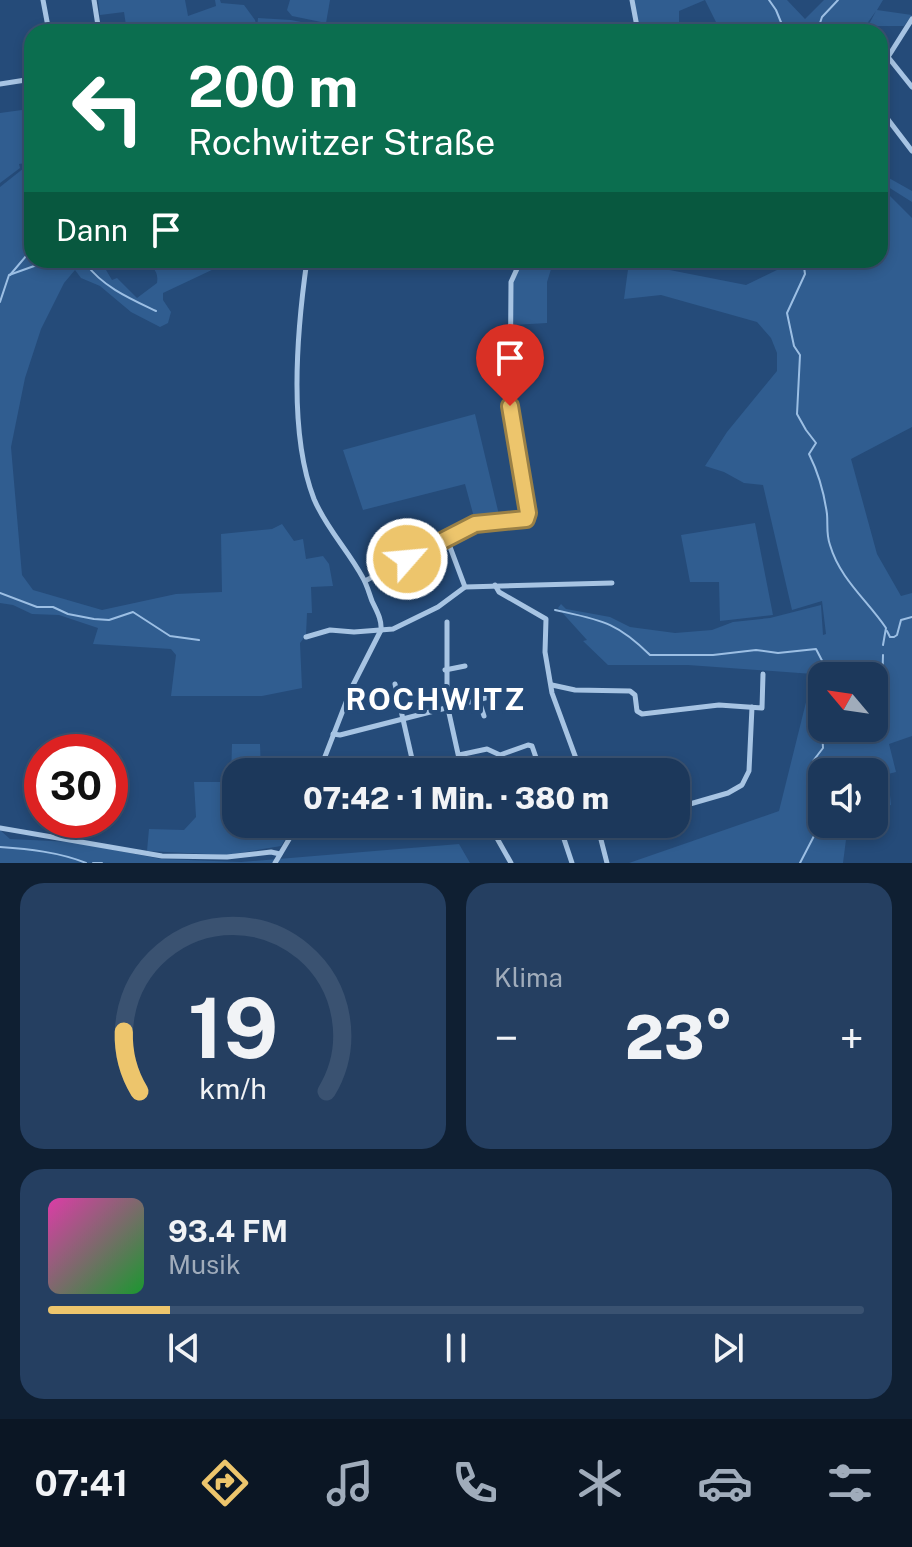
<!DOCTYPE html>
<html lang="de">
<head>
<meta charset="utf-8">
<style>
  :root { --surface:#1c385b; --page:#253f61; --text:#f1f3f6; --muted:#a0acbb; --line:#3a5271; --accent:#edc56c }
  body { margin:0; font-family:"Public Sans",sans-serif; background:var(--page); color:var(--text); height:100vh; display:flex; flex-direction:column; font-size:30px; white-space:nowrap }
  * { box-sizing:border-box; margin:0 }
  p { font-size:26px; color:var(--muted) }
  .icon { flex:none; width:44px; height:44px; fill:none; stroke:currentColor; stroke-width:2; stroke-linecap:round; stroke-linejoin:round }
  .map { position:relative; height:863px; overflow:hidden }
  .details { display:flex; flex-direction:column; gap:20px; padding:20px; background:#0f1f32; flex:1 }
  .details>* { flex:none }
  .guide { position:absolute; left:24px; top:24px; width:864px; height:244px; border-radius:24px; box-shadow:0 4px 12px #0003,0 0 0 2px var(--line); background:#0b6e4f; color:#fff; overflow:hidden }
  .needle { width:52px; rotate:299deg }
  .tools { position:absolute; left:808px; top:662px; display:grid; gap:16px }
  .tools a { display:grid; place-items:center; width:80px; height:80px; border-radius:16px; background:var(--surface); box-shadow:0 4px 12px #0003,0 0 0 2px var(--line); font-size:40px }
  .speed { position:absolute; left:24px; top:734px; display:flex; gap:16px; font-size:40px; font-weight:700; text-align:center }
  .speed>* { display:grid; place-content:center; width:104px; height:104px; border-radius:50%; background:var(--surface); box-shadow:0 4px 12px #0003,0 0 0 2px var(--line); line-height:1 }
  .speed .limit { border:12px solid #d22; background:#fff; color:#111 }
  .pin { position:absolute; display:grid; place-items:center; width:68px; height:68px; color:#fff; margin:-82px -34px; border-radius:50% 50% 50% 0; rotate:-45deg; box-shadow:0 0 8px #0007 }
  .pin .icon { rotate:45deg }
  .me { position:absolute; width:88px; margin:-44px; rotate:63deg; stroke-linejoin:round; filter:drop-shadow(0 0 6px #0008) }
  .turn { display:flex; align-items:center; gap:28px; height:168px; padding:0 32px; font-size:36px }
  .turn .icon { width:104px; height:104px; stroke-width:2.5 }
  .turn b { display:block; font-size:56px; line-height:68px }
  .then { display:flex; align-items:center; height:76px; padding:0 32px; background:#0003; gap:16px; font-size:30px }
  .big { font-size:60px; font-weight:800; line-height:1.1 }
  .details .tile { flex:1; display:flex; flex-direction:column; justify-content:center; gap:12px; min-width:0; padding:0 28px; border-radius:24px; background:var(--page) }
  .details .dial { align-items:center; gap:0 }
  .dial svg { height:208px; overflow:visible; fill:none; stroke:var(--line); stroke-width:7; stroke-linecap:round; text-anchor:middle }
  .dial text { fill:var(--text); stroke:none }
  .song { display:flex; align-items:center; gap:24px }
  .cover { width:96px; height:96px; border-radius:12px; background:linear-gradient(135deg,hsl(320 70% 55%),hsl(130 70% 35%)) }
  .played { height:8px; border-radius:4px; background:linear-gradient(90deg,var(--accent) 15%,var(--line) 15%) }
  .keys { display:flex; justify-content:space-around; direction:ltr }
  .heat { display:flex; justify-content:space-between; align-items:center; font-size:44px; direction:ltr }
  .details .tiles { flex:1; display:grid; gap:20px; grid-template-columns:1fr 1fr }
  .tile:last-child { grid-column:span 2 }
  .trip { position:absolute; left:222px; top:758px; width:468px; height:80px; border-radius:24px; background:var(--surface); box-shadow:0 4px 12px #0003,0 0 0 2px var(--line); font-weight:800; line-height:80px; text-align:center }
  .menu { display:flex; height:128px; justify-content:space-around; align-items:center; background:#0b1624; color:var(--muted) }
  .menu .icon { width:56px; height:56px }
  .menu .selected { color:var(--accent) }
  .menu b { font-size:36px; color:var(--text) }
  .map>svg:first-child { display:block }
  .green { fill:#305d90; fill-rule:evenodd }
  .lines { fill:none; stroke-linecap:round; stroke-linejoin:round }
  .stream { stroke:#9cbfe4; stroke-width:2 }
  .minor { stroke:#a7c4e3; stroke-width:5 }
  .route-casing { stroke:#9a8046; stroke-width:20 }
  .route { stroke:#edc56c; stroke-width:14 }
  .labels { text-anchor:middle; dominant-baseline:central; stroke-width:8; stroke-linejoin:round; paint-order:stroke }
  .district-label { font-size:30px; font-weight:bold; letter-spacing:2px; fill:#fff; stroke:#254b79 }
</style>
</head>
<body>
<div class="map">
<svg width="912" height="863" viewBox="0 0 912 863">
  <rect width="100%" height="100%" fill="#254b79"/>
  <g class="green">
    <path d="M98 0H185L188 16 216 6 215 0H220L221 3 244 5 255 20 257 28 258 18 291 20 326 27 325 32H127L124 12 100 15Z"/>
    <path d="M290 0H330L326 23 292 16 287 10Z"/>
    <path d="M632 0H787L805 19 824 0H883L877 10 912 15 904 26H868L876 11 861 32H721L705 0 679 11V32H638Z"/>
    <path d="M32 105V162L19 164 20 168 0 183V113L22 110V106Z"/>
    <path d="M32 165V260H119L106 270 112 280 117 278 137 298 157 283C159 270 152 267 142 260L246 261 216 268 163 293V300L171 312 168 323 160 327 131 312 100 286 81 278 75 270 64 283 41 329 25 378 11 447 22 575 33 590 102 610 176 594 222 592 221 534 272 529 282 524 294 541 303 539 306 559 323 556 329 564 333 586 311 587 312 613H307L306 635 300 643 302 688 262 696H171L176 655 171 649 93 644 98 628 59 615 32 614 13 605 0 603V187L24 168Z"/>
    <path d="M880 173 912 191V202L885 185 882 188 912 218V427L851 459 877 554 901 596 912 593V736L889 744 896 772 888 774 891 805 874 810V772H822V824H848L843 863H629L779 811 813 674 688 665H608L583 641 587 640 558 608 561 604 566 609 610 617 630 627 675 633 712 630 733 622 770 618 821 605 823 635 826 634 822 601 792 610 763 485 744 483 724 472 705 466 727 432 777 371V353L771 338 757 322 661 295 624 299 629 262 746 285 781 268V260H880ZM822 676H874V728H822Z"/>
    <path d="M523 260H554L547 282V323L513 325V282Z"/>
    <path d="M475 414 500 519 475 521 465 484 363 510 343 450Z"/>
    <path d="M755 523 773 615 720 621 719 582H690L681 535Z"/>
    <path d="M232 744H260L261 772H236V824H262L263 828 288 825 293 827 281 846 227 855 147 851 149 829 184 830 196 817 194 782H221L231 779Z"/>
    <path d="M370 824H447L439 828 376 840Z"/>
    <path d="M0 830 10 839 73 842 161 859 241 862 459 844 470 863H0Z"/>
  </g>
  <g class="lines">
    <g class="stream">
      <path d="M769 0 776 10 785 32"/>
      <path d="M817 32 822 17 838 0"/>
      <path d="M66 260 74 265 102 260"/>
      <path d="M168 260 176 265 188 260"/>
      <path d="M803 260 805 274 787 313 794 346 800 355 797 414 806 430 816 443 809 454C819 474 824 492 827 514 828 525 826 534 830 545 840 579 867 600 886 628L883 645"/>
      <path d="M86 264C103 287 131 299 156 311"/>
      <path d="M10 275 32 249"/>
      <path d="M0 302 9 275 51 260"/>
      <path d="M0 593 37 607H53L68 614 94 619 109 620 133 612 170 636 199 640"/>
      <path d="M555 610C600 620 616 621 650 655H713L756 650 778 653 816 649 830 676"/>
      <path d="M887 631 890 637H894L897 635 901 620 912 617"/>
      <path d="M874 700 882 689 883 655"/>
      <path d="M0 847C28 849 59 852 86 863"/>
      <path d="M93 863H102"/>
      <path d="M800 863 815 834 817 795 812 769 813 761 823 748 822 728"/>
    </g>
    <g class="minor">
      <path d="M43 0 49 32"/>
      <path d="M94 0 99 32"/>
      <path d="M632 0 638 32"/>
      <path d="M888 57 912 87"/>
      <path d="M0 84 32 79"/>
      <path d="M880 84 888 57 912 19"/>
      <path d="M880 109 912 151"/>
      <path d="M307 260C297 330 288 432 314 499 326 528 348 550 363 578 367 585 369 593 372 601 376 610 382 619 381 630"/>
      <path d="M447 539 465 587"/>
      <path d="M365 581 468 526 481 522 526 519 528 513 510 412 511 282 521 260"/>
      <path d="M495 585 499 592 546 619 545 652 552 693 581 772"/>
      <path d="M447 622V704L462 772"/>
      <path d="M306 637 330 630 354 632 393 629 438 607 465 587 612 583"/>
      <path d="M445 670 465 666"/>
      <path d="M395 684 415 772"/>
      <path d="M552 685 575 690 630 691 635 695 637 711 642 714 719 705 762 708 763 674"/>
      <path d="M479 701 484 716"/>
      <path d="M333 734 340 735 493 696"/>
      <path d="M459 755 487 749 500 755 528 745 532 746 541 772"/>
      <path d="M319 772 352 687 381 630"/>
      <path d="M676 808 728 793 742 785 749 771 752 707"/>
      <path d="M489 824 511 863"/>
      <path d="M559 824 572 863"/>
      <path d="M597 824 607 863"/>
      <path d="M0 828 162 856 227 857 271 852 280 854"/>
      <path d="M598 829 618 824"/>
      <path d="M275 863 298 824"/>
    </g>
  </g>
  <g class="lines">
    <defs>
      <path id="route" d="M407 559 475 524 526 519 528 513 510 406"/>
    </defs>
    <use href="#route" class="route-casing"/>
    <use href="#route" class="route"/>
  </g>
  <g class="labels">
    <g class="district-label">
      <text x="436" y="699">ROCHWITZ</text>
    </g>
  </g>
</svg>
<div class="tools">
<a><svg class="needle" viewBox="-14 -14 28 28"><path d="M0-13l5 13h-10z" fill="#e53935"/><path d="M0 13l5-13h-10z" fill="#a0acbb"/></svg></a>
<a><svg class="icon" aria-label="sound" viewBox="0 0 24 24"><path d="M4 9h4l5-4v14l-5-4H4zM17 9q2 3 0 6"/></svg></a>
</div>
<div class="speed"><div class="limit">30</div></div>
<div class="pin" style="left:510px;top:406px;background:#d93025"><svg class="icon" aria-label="arrive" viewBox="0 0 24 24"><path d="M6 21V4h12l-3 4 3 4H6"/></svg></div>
<svg class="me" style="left:407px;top:559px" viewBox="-20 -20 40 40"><circle r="17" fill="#edc56c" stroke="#fff" stroke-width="3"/><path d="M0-11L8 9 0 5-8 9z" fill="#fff"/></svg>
<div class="trip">07:42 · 1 Min. · 380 m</div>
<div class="guide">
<div class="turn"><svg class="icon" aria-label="left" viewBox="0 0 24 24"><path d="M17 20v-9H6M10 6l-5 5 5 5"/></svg><div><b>200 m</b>Rochwitzer Straße</div></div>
<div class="then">Dann<svg class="icon" aria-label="arrive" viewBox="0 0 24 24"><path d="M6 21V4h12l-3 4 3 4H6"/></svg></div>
</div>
</div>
<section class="details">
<div class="tiles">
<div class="tile dial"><svg viewBox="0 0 100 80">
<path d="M14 69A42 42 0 1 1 86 69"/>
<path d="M14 69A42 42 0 0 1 8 46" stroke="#edc56c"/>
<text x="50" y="56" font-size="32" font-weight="700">19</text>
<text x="50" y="72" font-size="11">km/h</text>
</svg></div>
<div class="tile"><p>Klima</p>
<div class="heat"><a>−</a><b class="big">23°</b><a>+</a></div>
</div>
<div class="tile">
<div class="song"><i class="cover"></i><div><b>93.4 FM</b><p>Musik</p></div></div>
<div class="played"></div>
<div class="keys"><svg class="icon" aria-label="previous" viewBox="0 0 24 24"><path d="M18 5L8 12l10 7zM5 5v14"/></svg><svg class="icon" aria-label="pause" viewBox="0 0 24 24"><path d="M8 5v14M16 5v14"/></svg><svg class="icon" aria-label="next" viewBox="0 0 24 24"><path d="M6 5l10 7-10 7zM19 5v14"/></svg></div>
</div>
</div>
</section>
<nav class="menu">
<b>07:41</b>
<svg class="icon selected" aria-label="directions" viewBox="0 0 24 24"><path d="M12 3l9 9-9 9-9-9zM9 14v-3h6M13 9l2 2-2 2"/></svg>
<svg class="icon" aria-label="music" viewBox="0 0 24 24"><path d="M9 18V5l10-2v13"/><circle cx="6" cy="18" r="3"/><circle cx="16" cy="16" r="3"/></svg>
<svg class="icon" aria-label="phone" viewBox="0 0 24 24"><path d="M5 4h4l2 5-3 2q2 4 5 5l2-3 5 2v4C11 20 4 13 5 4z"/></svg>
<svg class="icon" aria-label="climate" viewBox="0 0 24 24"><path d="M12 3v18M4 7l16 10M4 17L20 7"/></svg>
<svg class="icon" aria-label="car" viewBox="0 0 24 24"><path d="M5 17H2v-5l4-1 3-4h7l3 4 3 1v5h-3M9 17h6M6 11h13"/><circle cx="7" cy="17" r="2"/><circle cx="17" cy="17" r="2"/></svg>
<svg class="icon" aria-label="filters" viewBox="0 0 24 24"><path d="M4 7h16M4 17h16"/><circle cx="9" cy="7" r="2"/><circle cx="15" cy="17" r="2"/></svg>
</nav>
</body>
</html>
